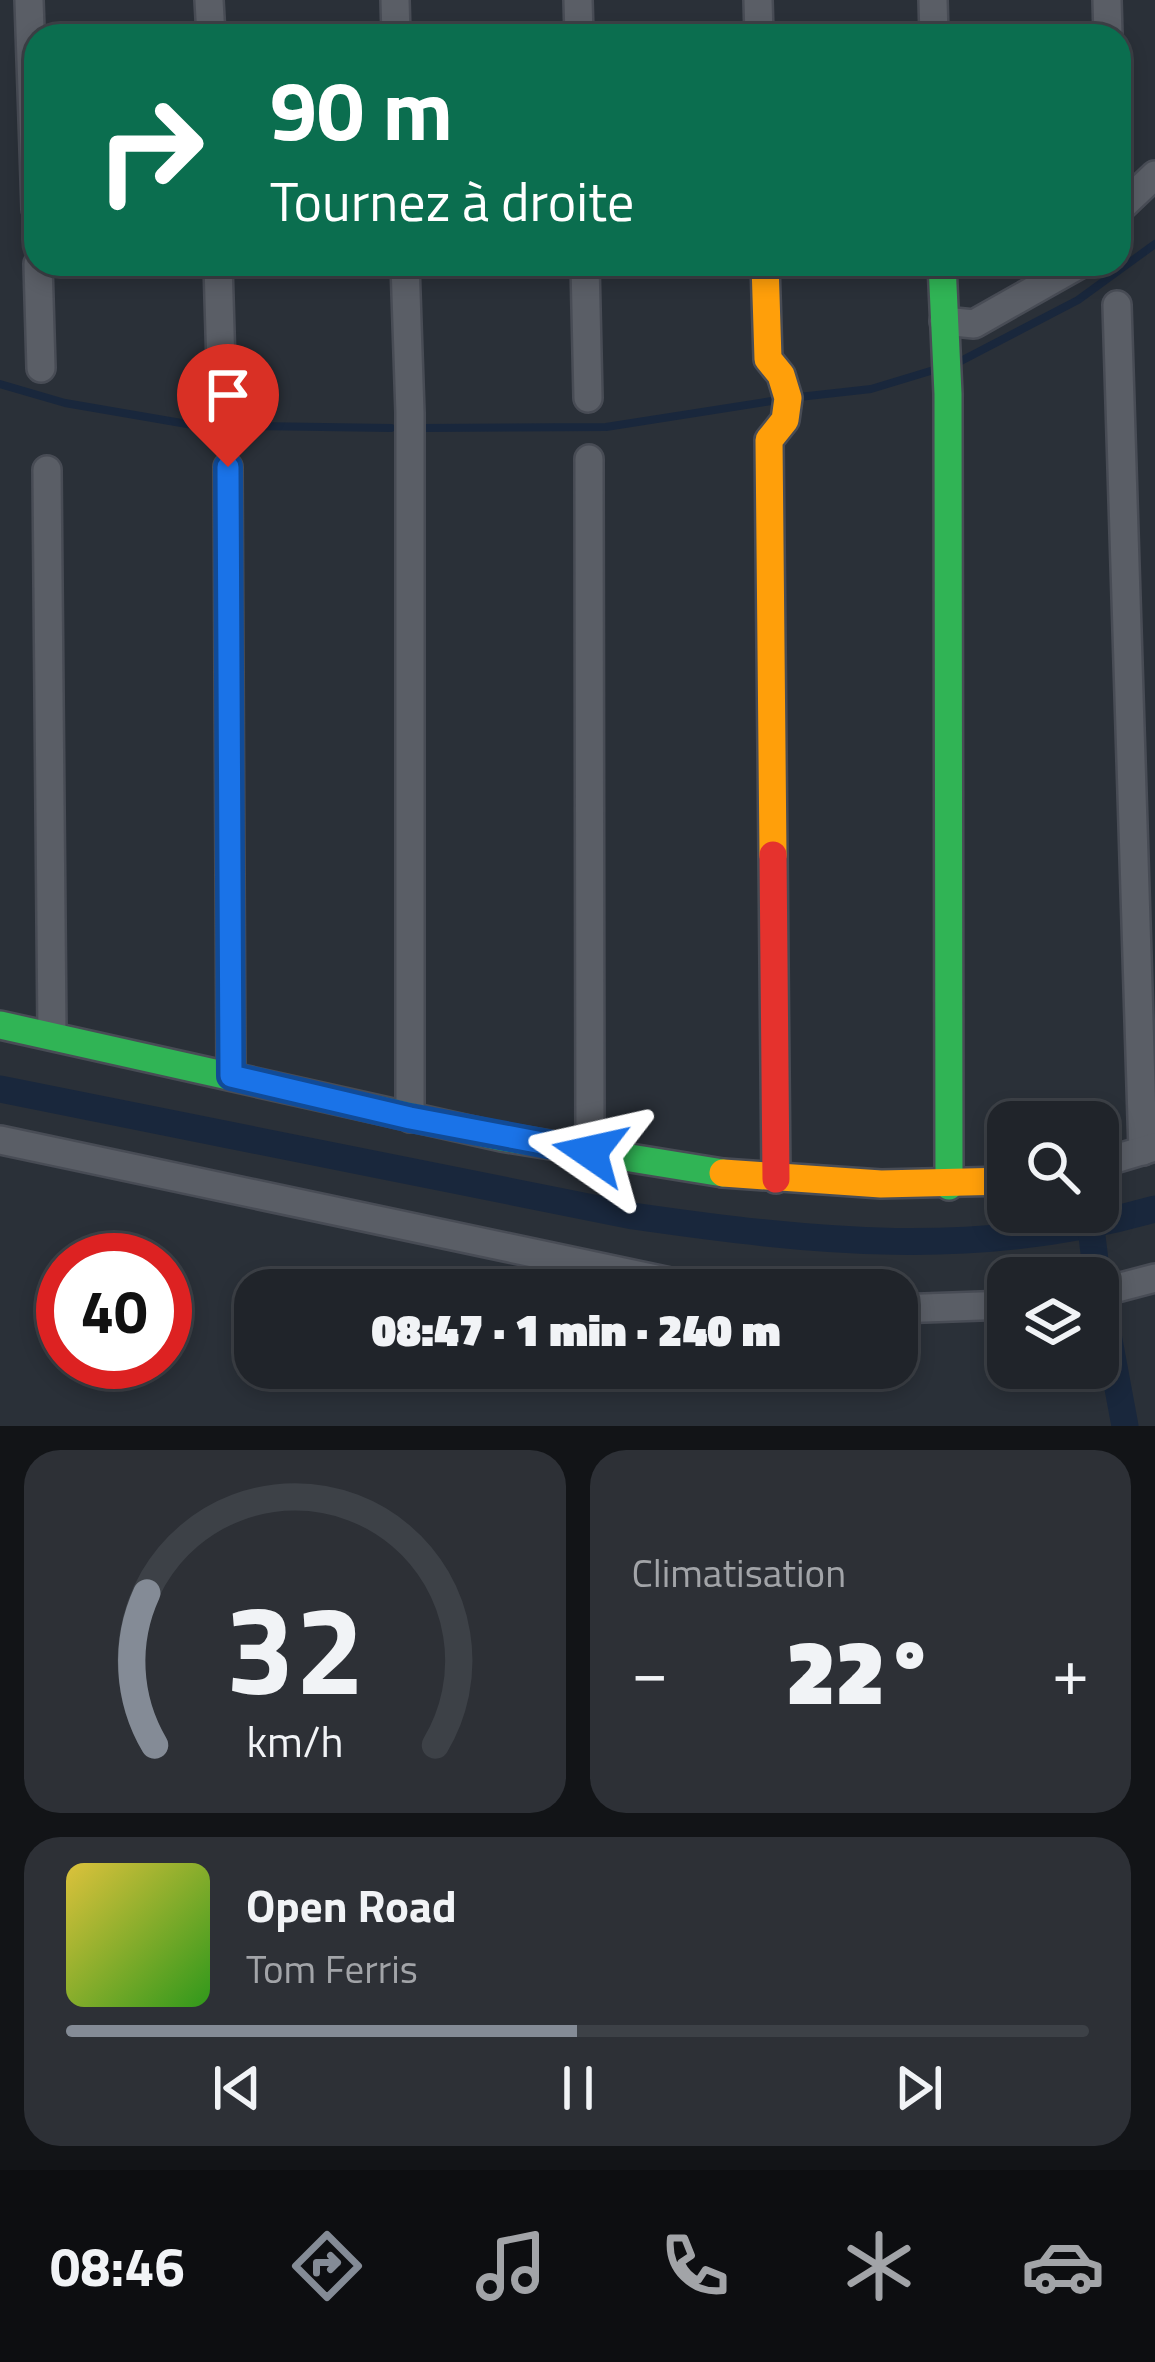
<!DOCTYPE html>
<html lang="fr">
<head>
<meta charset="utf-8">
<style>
  :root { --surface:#20242a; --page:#2d3036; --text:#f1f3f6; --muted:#a2a4a8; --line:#3d4147; --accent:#848b96 }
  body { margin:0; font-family:"Titillium Web",sans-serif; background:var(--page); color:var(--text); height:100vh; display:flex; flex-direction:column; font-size:45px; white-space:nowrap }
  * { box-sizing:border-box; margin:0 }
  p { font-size:39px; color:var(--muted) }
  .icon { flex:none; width:66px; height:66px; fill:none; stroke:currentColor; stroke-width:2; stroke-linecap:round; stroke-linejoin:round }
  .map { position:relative; height:1426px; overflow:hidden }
  .side { display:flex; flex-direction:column; gap:24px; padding:24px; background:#121417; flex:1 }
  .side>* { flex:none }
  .guide { position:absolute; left:24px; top:24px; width:1107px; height:252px; border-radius:36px; box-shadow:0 6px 18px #0003,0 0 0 3px var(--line); background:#0b6e4f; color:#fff; overflow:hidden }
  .controls { position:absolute; left:987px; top:1101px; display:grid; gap:24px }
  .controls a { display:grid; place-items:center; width:132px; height:132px; border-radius:24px; background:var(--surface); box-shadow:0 6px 18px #0003,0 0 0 3px var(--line); font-size:60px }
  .speed { position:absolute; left:36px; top:1233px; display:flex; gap:24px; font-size:60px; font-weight:700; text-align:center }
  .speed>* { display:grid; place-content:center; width:156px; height:156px; border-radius:50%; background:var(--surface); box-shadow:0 6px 18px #0003,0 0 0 3px var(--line); line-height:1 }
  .speed .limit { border:18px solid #d22; background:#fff; color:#111 }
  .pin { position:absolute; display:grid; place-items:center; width:102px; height:102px; color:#fff; margin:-123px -51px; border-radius:50% 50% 50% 0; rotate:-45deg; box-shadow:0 0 12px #0007 }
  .pin .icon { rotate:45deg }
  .me { position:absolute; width:132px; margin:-66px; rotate:281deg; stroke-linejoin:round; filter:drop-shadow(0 0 9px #0008) }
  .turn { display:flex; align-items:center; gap:42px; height:252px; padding:0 48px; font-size:54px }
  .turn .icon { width:156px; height:156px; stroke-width:2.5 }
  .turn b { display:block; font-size:84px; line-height:102px }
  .big { font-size:90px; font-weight:800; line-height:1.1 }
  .side .card { flex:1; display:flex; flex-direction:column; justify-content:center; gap:18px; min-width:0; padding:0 42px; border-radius:36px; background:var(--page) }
  .side .dial { align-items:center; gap:0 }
  .dial svg { height:312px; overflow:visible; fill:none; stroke:var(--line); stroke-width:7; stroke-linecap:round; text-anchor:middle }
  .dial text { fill:var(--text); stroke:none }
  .song { display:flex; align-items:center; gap:36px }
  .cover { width:144px; height:144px; border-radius:18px; background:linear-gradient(135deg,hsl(50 70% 55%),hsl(110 70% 35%)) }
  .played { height:12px; border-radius:6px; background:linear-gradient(90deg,var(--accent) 50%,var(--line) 50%) }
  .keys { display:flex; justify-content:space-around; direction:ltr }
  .heat { display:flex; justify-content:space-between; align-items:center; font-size:66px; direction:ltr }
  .side .tiles { flex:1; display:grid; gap:24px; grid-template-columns:1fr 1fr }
  .card:last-child { grid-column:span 2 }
  .trip { position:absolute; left:234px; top:1269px; width:684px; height:120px; border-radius:36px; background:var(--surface); box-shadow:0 6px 18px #0003,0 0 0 3px var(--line); font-weight:800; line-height:120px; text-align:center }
  .tab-bar { display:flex; height:192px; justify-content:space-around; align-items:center; background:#0d0e11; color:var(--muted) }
  .tab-bar .icon { width:84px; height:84px }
  .tab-bar .active { color:var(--accent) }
  .tab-bar b { font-size:54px; color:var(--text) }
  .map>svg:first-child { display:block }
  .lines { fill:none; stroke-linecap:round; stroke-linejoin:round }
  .stream { stroke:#19273c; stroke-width:8 }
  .canal { stroke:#19273c; stroke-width:27 }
  .street-casing { stroke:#484c55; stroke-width:32 }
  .fast-casing { stroke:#484c55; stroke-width:32 }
  .slow-casing { stroke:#484c55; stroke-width:32 }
  .jam-casing { stroke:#484c55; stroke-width:32 }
  .street { stroke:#5a5e66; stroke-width:27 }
  .fast { stroke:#30b455; stroke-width:27 }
  .slow { stroke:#ff9f0a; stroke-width:27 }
  .jam { stroke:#e5322d; stroke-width:27 }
  .route-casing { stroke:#114b97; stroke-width:30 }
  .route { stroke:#1a73e8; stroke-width:21 }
</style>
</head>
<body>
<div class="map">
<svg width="1155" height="1426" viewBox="0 0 1155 1426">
  <rect width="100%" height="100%" fill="#2a3038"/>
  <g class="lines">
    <g class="stream">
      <path d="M957 363 1078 300 1155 244"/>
      <path d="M0 384 65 403 193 425 391 428"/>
      <path d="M799 397 871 389 937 369"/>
      <path d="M422 428 606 427 778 400"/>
    </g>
    <g class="canal">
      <path d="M0 1089 633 1216C814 1242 976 1260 1155 1209"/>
      <path d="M1091 1228 1096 1269"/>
      <path d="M1104 1313 1125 1426"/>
    </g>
    <defs>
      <g id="street">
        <path d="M29 0 36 209"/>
        <path d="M209 0 211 36"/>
        <path d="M395 0 396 36"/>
        <path d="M578 0 579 36"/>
        <path d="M758 0 759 36"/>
        <path d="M933 0 934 36"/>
        <path d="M1107 0 1108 36"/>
        <path d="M1119 209 1155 175"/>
        <path d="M38 264 41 368"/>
        <path d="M218 264 222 400"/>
        <path d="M405 264 410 413V1118"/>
        <path d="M585 264 588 398"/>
        <path d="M1117 305 1143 1151"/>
        <path d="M944 321 974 324 1080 264"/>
        <path d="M589 459 590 1152"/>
        <path d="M228 467 231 1076"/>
        <path d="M47 470 52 1035"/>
        <path d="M0 1140 708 1290"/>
        <path d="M1098 1164 1155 1147"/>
        <path d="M1098 1293 1155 1278"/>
        <path d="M897 1309 1008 1305"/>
      </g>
      <g id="fast">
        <path d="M942 264 948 394 949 1186"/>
        <path d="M0 1025 501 1137 723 1173"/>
      </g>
      <g id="slow">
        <path d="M765 264 768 359 781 375 788 398 785 420 769 440 773 855"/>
        <path d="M723 1173 881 1184 1008 1181"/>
      </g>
      <path id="jam" d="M773 855 776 1179"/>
    </defs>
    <use href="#street" class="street-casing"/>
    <use href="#fast" class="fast-casing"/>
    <use href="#slow" class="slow-casing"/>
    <use href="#jam" class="jam-casing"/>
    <use href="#street" class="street"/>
    <use href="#fast" class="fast"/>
    <use href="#slow" class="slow"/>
    <use href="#jam" class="jam"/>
  </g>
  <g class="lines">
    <defs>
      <path id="route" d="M228 467 231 1076 410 1118 590 1152"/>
    </defs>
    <use href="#route" class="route-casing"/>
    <use href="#route" class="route"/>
  </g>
</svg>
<div class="controls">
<a><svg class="icon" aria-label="search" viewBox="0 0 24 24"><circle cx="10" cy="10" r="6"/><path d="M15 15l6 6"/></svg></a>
<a><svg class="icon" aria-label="layers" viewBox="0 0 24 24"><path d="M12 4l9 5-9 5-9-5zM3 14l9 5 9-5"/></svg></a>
</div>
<div class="speed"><div class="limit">40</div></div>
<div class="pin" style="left:228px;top:467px;background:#d93025"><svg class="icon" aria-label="arrive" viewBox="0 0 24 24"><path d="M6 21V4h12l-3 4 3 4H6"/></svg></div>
<svg class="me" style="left:590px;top:1152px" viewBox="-20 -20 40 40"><path d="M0-17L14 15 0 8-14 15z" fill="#1a73e8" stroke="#fff" stroke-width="4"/></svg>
<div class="trip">08:47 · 1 min · 240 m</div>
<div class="guide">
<div class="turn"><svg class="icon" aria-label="right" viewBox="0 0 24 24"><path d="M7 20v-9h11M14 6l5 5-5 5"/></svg><div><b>90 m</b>Tournez à droite</div></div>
</div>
</div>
<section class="side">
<div class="tiles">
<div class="card dial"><svg viewBox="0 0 100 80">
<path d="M14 69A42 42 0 1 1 86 69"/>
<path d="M14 69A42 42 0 0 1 12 30" stroke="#848b96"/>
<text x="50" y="56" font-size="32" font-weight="700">32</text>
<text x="50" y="72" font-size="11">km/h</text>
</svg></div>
<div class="card"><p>Climatisation</p>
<div class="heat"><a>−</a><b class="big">22°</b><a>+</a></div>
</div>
<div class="card">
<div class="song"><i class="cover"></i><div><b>Open Road</b><p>Tom Ferris</p></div></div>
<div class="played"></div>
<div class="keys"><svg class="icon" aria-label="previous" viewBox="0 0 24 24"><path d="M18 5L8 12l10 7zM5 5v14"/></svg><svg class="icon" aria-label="pause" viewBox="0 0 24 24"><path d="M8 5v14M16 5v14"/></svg><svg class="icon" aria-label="next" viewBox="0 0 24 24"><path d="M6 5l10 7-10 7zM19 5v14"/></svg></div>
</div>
</div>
</section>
<nav class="tab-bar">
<b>08:46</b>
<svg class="icon active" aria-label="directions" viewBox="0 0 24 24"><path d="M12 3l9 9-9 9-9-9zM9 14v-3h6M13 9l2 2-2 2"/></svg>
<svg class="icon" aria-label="music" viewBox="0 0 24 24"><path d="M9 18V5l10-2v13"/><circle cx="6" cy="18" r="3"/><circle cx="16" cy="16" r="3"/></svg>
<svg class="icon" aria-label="phone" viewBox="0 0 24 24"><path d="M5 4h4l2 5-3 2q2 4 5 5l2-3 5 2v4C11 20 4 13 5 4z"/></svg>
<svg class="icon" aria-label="climate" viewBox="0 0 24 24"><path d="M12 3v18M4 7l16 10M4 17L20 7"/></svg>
<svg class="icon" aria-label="car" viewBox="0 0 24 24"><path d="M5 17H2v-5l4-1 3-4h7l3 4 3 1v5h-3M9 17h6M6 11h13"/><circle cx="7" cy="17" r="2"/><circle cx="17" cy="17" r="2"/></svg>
</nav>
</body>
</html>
